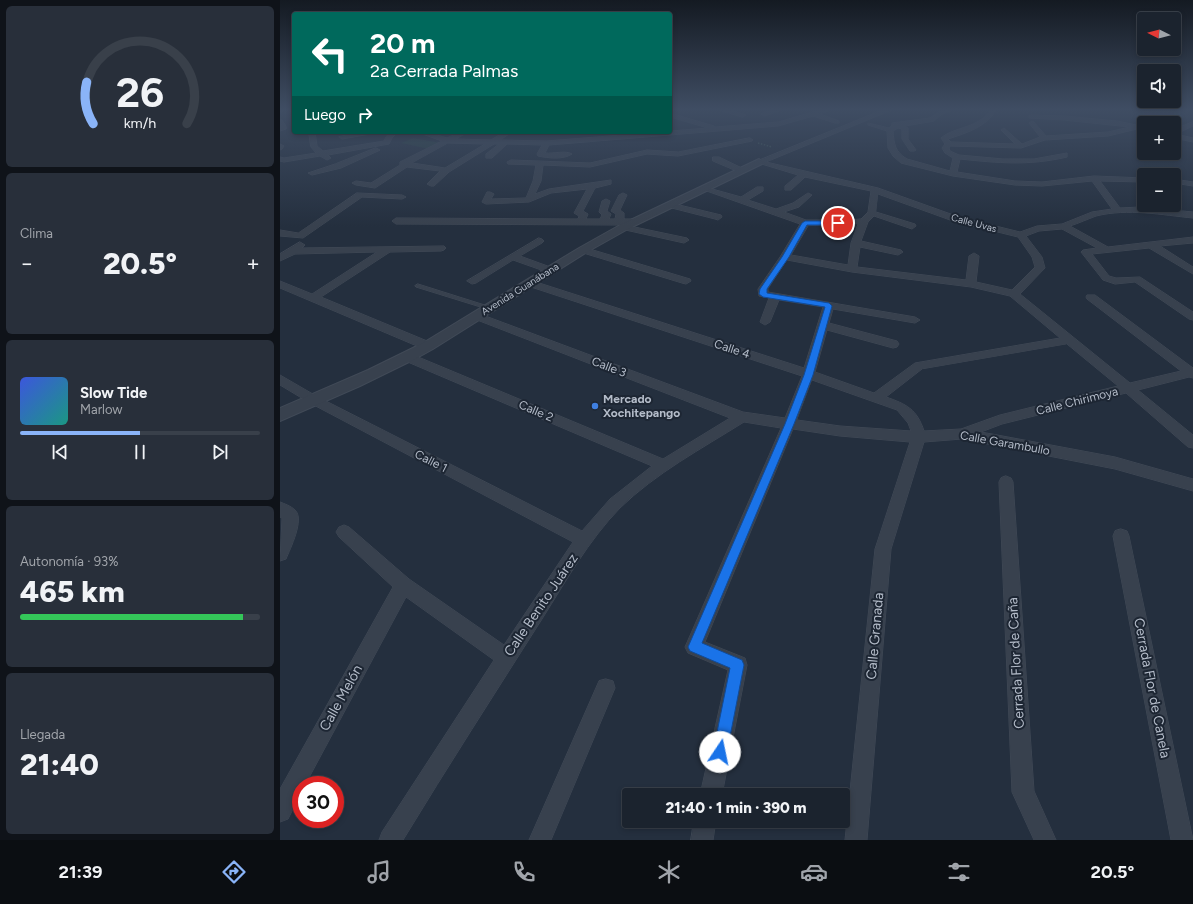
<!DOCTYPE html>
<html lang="es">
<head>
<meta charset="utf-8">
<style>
  :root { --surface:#1b232e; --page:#282f3a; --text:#f1f3f6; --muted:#a0a4aa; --line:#39404a; --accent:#8ab4f8 }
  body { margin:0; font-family:Figtree,sans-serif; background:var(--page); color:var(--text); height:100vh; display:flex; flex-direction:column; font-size:15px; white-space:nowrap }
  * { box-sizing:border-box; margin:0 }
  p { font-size:13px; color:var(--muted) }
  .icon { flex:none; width:22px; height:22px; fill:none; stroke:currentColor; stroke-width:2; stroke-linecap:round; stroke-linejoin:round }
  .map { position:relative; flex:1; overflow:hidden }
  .panel { display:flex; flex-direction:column; gap:6px; padding:6px; background:#0f1319; width:280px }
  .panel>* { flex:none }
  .hud { position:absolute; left:12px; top:12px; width:380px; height:122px; border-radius:4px; box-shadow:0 2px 6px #0003,0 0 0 1px var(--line); background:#00695c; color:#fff; overflow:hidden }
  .needle { width:26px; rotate:276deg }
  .controls { position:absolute; left:857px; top:12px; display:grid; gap:8px }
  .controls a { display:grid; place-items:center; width:44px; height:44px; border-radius:4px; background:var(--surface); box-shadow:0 2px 6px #0003,0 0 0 1px var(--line); font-size:20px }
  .speed { position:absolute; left:12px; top:776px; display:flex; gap:8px; font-size:20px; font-weight:700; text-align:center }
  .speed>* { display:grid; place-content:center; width:52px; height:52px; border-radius:50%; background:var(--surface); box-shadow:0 2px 6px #0003,0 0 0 1px var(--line); line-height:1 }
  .speed .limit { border:6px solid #d22; background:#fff; color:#111 }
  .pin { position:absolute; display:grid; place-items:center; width:34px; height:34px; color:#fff; margin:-17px; border:2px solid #fff; border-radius:50%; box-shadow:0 1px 4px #0007 }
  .me { position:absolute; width:44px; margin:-22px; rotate:11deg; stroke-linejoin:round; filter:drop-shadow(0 0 3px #0008) }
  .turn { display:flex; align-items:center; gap:14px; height:84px; padding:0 12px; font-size:18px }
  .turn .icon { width:52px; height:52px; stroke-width:2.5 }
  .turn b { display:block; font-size:28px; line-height:34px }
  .then { display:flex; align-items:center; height:38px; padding:0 12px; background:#0003; gap:8px; font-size:15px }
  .big { font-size:30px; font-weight:800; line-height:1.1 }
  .panel .card { flex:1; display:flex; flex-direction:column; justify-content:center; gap:6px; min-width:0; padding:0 14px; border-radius:6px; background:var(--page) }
  .panel .dial { align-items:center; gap:0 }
  .dial svg { height:104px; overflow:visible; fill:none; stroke:var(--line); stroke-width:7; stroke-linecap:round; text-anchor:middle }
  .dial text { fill:var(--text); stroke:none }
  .song { display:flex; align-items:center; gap:12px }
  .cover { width:48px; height:48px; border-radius:6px; background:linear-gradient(135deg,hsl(230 70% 55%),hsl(170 70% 35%)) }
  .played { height:4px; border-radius:2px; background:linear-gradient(90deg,var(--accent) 50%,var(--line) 50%) }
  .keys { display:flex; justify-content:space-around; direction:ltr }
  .heat { display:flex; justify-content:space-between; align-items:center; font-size:22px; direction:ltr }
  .charge { height:6px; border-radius:3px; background:linear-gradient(90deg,#34c759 93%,var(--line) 0) }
  .trip { position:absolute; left:342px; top:788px; width:228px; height:40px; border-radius:4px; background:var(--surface); box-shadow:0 2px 6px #0003,0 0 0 1px var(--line); font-weight:800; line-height:40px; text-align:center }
  .tab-bar { display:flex; height:64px; justify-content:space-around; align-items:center; background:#0b0e12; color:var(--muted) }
  .tab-bar .icon { width:28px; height:28px }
  .tab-bar .on { color:var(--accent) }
  .tab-bar b { font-size:18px; color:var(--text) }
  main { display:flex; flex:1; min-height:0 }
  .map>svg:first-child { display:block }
  .green { fill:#263c3f }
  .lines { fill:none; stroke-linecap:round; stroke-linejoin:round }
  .service-casing { stroke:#414a57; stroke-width:1 }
  .minor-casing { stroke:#414a57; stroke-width:1 }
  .tertiary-casing { stroke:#414a57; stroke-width:2 }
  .path { stroke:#3f5557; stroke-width:1.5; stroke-dasharray:1.5 1.5; stroke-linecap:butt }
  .service { fill:#38414e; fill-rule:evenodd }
  .minor { fill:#38414e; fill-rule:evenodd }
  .tertiary { fill:#38414e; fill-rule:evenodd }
  .route { fill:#1a73e8; stroke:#114b97 }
  .shop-dot { fill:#3f7fe0; stroke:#1d2633; stroke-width:1.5 }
  .labels { text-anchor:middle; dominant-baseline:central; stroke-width:4; stroke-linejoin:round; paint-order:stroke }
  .far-street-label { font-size:10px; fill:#b4bcc9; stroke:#1d2633 }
  .street-label { font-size:12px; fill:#b4bcc9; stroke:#1d2633 }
  .poi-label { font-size:12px; font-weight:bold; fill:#b4bcc9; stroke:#1d2633; text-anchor:start }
  .near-street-label { font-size:14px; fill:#b4bcc9; stroke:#1d2633 }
</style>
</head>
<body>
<main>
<section class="panel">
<div class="card dial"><svg viewBox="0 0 100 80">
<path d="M14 69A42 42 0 1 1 86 69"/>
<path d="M14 69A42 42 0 0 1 9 37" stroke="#8ab4f8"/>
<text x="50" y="56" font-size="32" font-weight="700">26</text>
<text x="50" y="72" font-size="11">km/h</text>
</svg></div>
<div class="card"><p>Clima</p>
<div class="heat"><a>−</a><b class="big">20.5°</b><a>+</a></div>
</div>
<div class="card">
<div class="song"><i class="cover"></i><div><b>Slow Tide</b><p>Marlow</p></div></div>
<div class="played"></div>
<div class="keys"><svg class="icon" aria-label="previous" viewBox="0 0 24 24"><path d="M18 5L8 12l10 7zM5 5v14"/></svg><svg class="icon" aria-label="pause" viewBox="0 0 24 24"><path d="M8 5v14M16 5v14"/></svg><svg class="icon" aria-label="next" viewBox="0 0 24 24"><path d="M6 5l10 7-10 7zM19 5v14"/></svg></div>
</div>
<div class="card"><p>Autonomía · 93%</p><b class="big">465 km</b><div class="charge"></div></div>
<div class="card"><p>Llegada</p><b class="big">21:40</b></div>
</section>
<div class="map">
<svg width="913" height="840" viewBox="0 0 913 840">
  <rect width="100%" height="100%" fill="#242f3e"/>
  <path class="green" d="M133 138 161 143 149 149 121 143Z"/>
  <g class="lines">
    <defs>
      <path id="service" d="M138 284 211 307 212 308 209 310 207 309 136 287 135 286Z"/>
      <g id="minor">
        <path d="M0 109H3L2 112 0 113Z"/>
        <path d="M436 109H447L466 115 463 117Z"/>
        <path d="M494 109H504L484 116 481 114Z"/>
        <path d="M543 109H553L540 114 559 121V123H555L533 116 498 126 269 145 265 153C273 154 286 150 292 154 283 160 268 158 258 156L257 154 262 145 227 144 212 158H206V154L219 144H214L169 172 154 186H151L147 184 160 171 127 167 95 188 76 185 72 183 76 181 91 183 120 165V162L162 141 137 132H147L167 138 180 132H188L176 139 211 140 224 132H232L220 140 267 141 428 128 390 117V113L434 126 435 127 498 122ZM168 143 205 144 165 168 132 163Z"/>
        <path d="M605 109H614L486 162 598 188 679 217 740 232 757 226 782 224 812 212 832 209 812 181 762 186 735 185 673 176 621 163 613 156 608 148 607 131 588 125V123L609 128 612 125V123L650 118 658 112 665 109H675L662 114 654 121 625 126 628 128V139L636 150 634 151H630L622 139V129L618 128 613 131C614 144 615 152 627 159L670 171 673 158 665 153 662 148 665 144 661 138C675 126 699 129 711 109H717C707 127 686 133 668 139L671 142 735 144 721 130 724 128 742 144 760 137 749 123 752 121 754 122 766 136 828 132 850 127 784 120 749 118V116L751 115 784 116 837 121 861 126V128L828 136 765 140 741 148 670 146 669 148 670 151 679 155 723 159H754L787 153V157C748 166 719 163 680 159L677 172 735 181 762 182 814 176 864 178V182L820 181 840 208 860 207 913 212V218C882 215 848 208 816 216 808 219 799 223 790 226L828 247 913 237V243L880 246 913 267V274L869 248 812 254 829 276 836 278 860 277 913 312V320L909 319 855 282 835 284 823 280 801 252 803 250 817 248 782 229 759 231 746 236 762 257 765 268 740 294 850 383 901 371 807 299 806 297 807 295H815L913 368V378L909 377 858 390 913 435V448L908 447 846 393 722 424 701 432 835 457 913 479V491L835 469 682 439 644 442 611 549 587 840H565L595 549 630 442 560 436 513 429 425 642 465 658 467 665 442 795H420L448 670 408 653 405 647 501 428 464 422C421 449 376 473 340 508 308 541 286 581 262 619 215 693 168 766 123 840H99L102 832 214 660 126 597 25 785H21V793L8 819 0 822V789L113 587 59 537 56 532 59 527 64 525 69 527 129 579 224 645 293 542 30 403 0 385V375L38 397 302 531 330 499 372 466 123 360 121 357 123 354H131L383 459 450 418 192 318 191 316 192 314H200L463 412 505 418 522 376 245 285 244 283 249 280 253 281 524 368 543 307 499 300 490 322 485 325 480 322 489 298 479 296 478 289 500 257 520 224 421 189 425 187 461 197 477 187H483V191L468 200 496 209 513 203 528 193 532 195 519 207 504 212 526 220H568L581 219 588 212 591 191 525 177 511 190H505V186L518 175 475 162ZM598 194 673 221 738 237 752 257 755 267 732 290 696 282 699 256 694 253 689 256 686 280 577 267 580 247 618 255 623 252 621 250 581 241 588 222 594 216 632 229 636 226 635 224 596 212ZM578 224 571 243 568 265 511 255 528 226ZM507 260 572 272 691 287 730 296 780 338 635 363 594 393 535 372 547 330 613 348 617 347 619 344 617 341 549 323 553 309 635 323 640 320 635 317 488 292V289ZM787 344 838 386 720 415 681 429 644 431C637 409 626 404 606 397L642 369ZM532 380 617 410 628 423 631 431 560 426 517 420Z"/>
        <path d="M864 111H868L877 123H871L863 112Z"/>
        <path d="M0 119 2 120 7 128 6 129 0 131Z"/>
        <path d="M913 122V126L896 134 913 138V142L894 138V130Z"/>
        <path d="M29 132H35L37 146 43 151 104 141C107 134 110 132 118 132L112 138 109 144 48 155 51 158 47 160 40 156 4 162 0 161V157L4 158 36 153 31 147Z"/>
        <path d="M79 132H93L90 134 62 139 59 137Z"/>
        <path d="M470 138 473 140 472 141 398 156 367 154 310 167 263 165 261 181 255 194 269 189 331 180V184L315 188 303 211 308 214 306 219H320L322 215 319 212 322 201 326 199 330 201 327 211 331 214 329 219H335L336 214 331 211 339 195 343 193 347 195 340 210 344 213V219H355L359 222 355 225H345L407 238 409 240 404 243 341 229 340 227 343 225 116 224 112 221 116 218 298 219 299 216 294 213 307 189 271 193 249 202 206 204 202 202 207 192H210L214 194 211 199 246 198 253 181 256 165 228 164 227 162 231 160 310 163 367 150 398 152Z"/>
        <path d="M0 144 4 146 2 149 0 150Z"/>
        <path d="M96 148 100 150 98 151 61 168 32 175 28 173 55 164Z"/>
        <path d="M433 157H439L466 170 462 172H459L433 161Z"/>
        <path d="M894 179 913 182V186L894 183Z"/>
        <path d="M77 193 122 195 126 197 122 199 82 197 23 238 0 236V230L18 233Z"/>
        <path d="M388 203H391L441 215 442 217 438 220 435 219 388 207 387 205Z"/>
        <path d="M259 238 262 239 264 241 262 243 240 256 273 268 275 270 273 272H267L233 260 196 283 192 284 187 281Z"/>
        <path d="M20 242 25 245 22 248 164 246 166 248 164 250 161 251 110 252 41 297 152 343 154 346 152 349H144L0 288V281L32 294 97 252 15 254 0 261V254Z"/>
        <path d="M303 247 410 279 411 281 406 284 402 283 300 252 298 250 300 248Z"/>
        <path d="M726 476 731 478 733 482 754 791 776 840H754L732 792 719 482 721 478Z"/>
        <path d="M0 502C5 504 11 506 15 510 25 519 10 549 6 559L0 561 2 518 0 517Z"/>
        <path d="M841 529 847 531 849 536 913 840H891L833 536 835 531Z"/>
        <path d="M326 679 333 681 335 688 271 840H249L319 681Z"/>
        <path d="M414 821H436L433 840H411Z"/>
      </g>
      <path id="tertiary" d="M479 159 483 162 482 164 348 229 307 252 153 349 135 359 80 386 0 421V408L88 370 143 343 299 248 340 225Z"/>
    </defs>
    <use href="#service" class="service-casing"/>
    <use href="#minor" class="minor-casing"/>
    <use href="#tertiary" class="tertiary-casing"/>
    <path class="path" d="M478 143 492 147"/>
    <use href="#service" class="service"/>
    <use href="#minor" class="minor"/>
    <use href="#tertiary" class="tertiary"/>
  </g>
  <linearGradient id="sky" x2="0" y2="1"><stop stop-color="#141a22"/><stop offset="0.48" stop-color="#3f4d63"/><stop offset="1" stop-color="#3f4d63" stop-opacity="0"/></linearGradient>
  <rect width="913" height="227" fill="url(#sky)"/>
  <path class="route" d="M525 221H558L561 223 558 225H527L509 257 487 289V293L549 303 552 306 533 375 514 424 422 643 462 660 464 665 447 752 445 757 440 759 435 757 433 752 450 668 410 651 408 647 505 424 524 375 545 307 483 297 479 294 480 289 502 257 522 223Z"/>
  <circle class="shop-dot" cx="315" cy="406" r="4"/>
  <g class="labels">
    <g class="far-street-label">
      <text transform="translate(694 223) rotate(15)">Calle Uvas</text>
      <text transform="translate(240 289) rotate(-32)">Avenida Guanábana</text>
    </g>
    <g class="street-label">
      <text transform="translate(452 349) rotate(18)">Calle 4</text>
      <text transform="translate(329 367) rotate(21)">Calle 3</text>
      <text transform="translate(797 401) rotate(-14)">Calle Chirimoya</text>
      <text transform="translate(256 411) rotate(23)">Calle 2</text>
      <text transform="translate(725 443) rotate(10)">Calle Garambullo</text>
      <text transform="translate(151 461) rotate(27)">Calle 1</text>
    </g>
    <g class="poi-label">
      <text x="323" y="399">Mercado<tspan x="323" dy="14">Xochitepango</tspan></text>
    </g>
    <g class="near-street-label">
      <text transform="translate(261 605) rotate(-56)">Calle Benito Juárez</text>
      <text transform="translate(595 636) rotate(-85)">Calle Granada</text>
      <text transform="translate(736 663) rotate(-93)">Cerrada Flor de Caña</text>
      <text transform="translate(872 688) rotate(79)">Cerrada Flor de Canela</text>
      <text transform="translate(61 698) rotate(-61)">Calle Melón</text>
    </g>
  </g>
</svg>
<div class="controls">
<a><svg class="needle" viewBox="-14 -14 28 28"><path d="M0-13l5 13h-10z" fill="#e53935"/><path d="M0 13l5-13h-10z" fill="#a0a4aa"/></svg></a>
<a><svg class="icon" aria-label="sound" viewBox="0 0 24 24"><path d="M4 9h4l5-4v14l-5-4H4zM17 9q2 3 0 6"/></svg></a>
<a>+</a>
<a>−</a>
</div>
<div class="speed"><div class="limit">30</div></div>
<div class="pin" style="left:558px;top:223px;background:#d93025"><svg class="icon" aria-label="arrive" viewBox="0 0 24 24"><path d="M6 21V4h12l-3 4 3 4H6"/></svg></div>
<svg class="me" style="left:440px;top:752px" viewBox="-20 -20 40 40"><circle r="19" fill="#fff"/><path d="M0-13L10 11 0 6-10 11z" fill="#1a73e8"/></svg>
<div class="trip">21:40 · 1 min · 390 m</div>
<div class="hud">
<div class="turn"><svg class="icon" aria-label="left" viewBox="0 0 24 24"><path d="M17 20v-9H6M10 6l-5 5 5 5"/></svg><div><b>20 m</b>2a Cerrada Palmas</div></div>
<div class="then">Luego<svg class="icon" aria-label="right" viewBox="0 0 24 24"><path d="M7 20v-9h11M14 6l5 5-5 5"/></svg></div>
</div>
</div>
</main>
<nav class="tab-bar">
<b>21:39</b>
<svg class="icon on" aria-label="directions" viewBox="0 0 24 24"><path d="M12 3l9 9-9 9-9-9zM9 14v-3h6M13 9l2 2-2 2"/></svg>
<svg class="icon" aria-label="music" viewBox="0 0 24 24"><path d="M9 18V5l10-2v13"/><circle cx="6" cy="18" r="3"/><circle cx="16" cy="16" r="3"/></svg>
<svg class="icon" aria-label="phone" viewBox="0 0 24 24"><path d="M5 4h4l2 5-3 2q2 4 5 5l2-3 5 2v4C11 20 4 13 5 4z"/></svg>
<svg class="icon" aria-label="climate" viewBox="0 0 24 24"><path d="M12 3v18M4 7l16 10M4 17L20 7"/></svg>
<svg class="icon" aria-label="car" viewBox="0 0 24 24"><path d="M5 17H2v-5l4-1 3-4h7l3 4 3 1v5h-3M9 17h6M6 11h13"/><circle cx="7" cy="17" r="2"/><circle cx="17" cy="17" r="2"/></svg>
<svg class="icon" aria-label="filters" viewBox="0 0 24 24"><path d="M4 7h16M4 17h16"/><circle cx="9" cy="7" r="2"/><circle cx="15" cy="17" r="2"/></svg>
<b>20.5°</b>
</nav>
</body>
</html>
